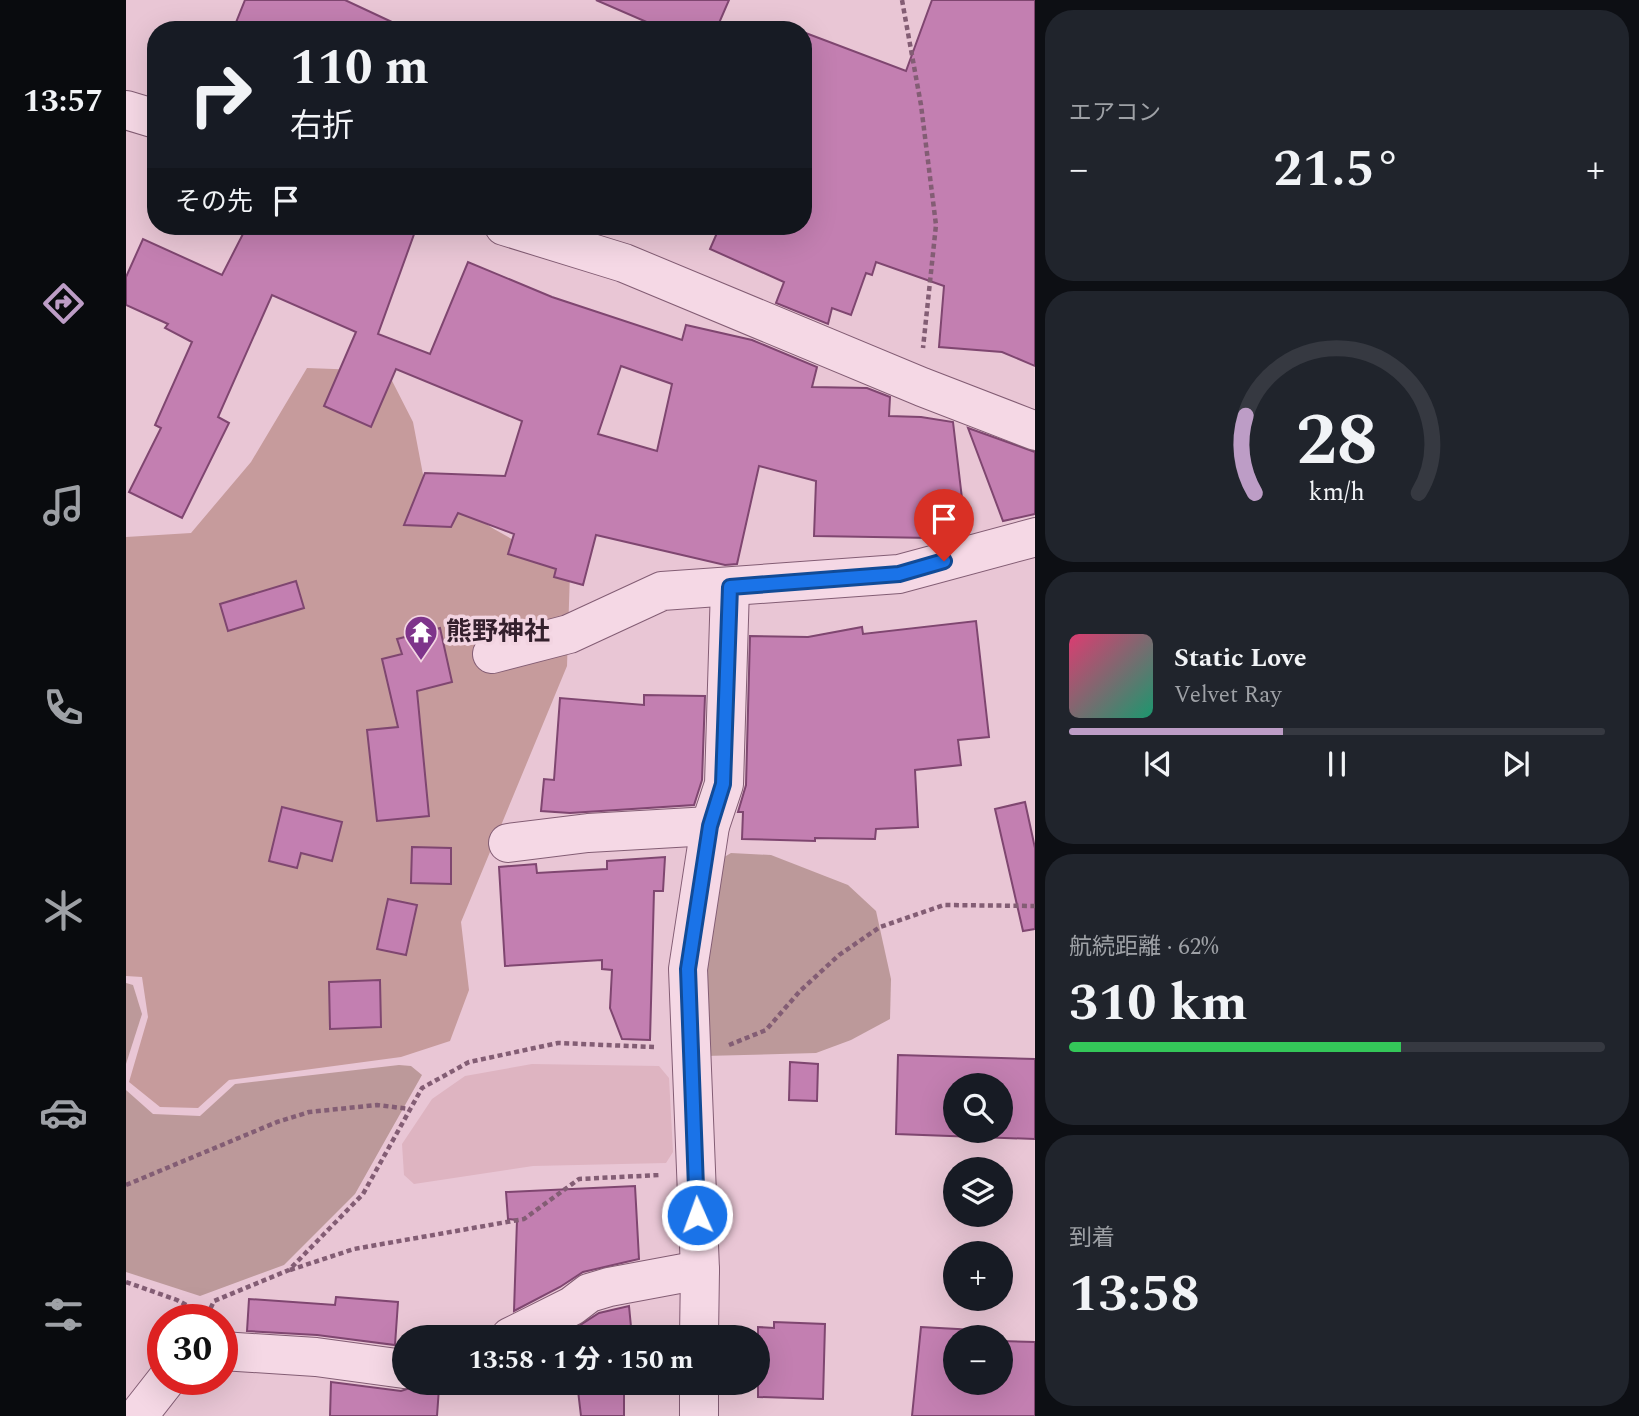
<!DOCTYPE html>
<html lang="ja">
<head>
<meta charset="utf-8">
<style>
  :root { --surface:#171b24; --page:#20242c; --text:#f1f3f6; --muted:#9ea1a6; --line:#363941; --accent:#bd9dc6 }
  body { margin:0; font-family:Spectral,"Noto Sans JP",serif; background:var(--page); color:var(--text); height:100vh; display:flex; flex-direction:column; font-size:26px; white-space:nowrap }
  * { box-sizing:border-box; margin:0 }
  p { font-size:23px; color:var(--muted) }
  .icon { flex:none; width:38px; height:38px; fill:none; stroke:currentColor; stroke-width:2; stroke-linecap:round; stroke-linejoin:round }
  .map { position:relative; flex:1; overflow:hidden }
  .sheet { display:flex; flex-direction:column; gap:10px; padding:10px; background:#0d0f14; width:604px }
  .sheet>* { flex:none }
  .hud { position:absolute; left:21px; top:21px; width:665px; height:214px; border-radius:28px; box-shadow:0 7px 28px #0002; background:#171b24; color:var(--text); overflow:hidden }
  .controls { position:absolute; left:817px; top:1073px; display:grid; gap:14px }
  .controls a { display:grid; place-items:center; width:70px; height:70px; border-radius:50%; background:var(--surface); box-shadow:0 7px 28px #0002; font-size:35px }
  .speed { position:absolute; left:21px; top:1304px; display:flex; gap:14px; font-size:35px; font-weight:700; text-align:center }
  .speed>* { display:grid; place-content:center; width:91px; height:91px; border-radius:50%; background:var(--surface); box-shadow:0 7px 28px #0002; line-height:1 }
  .speed .limit { border:10px solid #d22; background:#fff; color:#111 }
  .pin { position:absolute; display:grid; place-items:center; width:60px; height:60px; color:#fff; margin:-72px -30px; border-radius:50% 50% 50% 0; rotate:-45deg; box-shadow:0 0 7px #0007 }
  .pin .icon { rotate:45deg }
  .me { position:absolute; width:77px; margin:-38px; rotate:358deg; stroke-linejoin:round; filter:drop-shadow(0 0 5px #0008) }
  .turn { display:flex; align-items:center; gap:24px; height:147px; padding:0 28px; font-size:32px }
  .turn .icon { width:91px; height:91px; stroke-width:2.5 }
  .turn b { display:block; font-size:49px; line-height:60px }
  .then { display:flex; align-items:center; height:66px; padding:0 28px; background:#0003; gap:14px; font-size:26px }
  .big { font-size:52px; font-weight:700; line-height:1.1 }
  .sheet .card { flex:1; display:flex; flex-direction:column; justify-content:center; gap:10px; min-width:0; padding:0 24px; border-radius:28px; background:var(--page) }
  .sheet .dial { align-items:center; gap:0 }
  .dial svg { height:182px; overflow:visible; fill:none; stroke:var(--line); stroke-width:7; stroke-linecap:round; text-anchor:middle }
  .dial text { fill:var(--text); stroke:none }
  .song { display:flex; align-items:center; gap:21px }
  .cover { width:84px; height:84px; border-radius:10px; background:linear-gradient(135deg,hsl(340 70% 55%),hsl(160 70% 35%)) }
  .played { height:7px; border-radius:4px; background:linear-gradient(90deg,var(--accent) 40%,var(--line) 40%) }
  .keys { display:flex; justify-content:space-around; direction:ltr }
  .heat { display:flex; justify-content:space-between; align-items:center; font-size:38px; direction:ltr }
  .charge { height:10px; border-radius:5px; background:linear-gradient(90deg,#34c759 62%,var(--line) 0) }
  .trip { position:absolute; left:266px; top:1325px; width:378px; height:70px; border-radius:35px; background:var(--surface); box-shadow:0 7px 28px #0002; font-weight:700; line-height:70px; text-align:center }
  main { display:flex; flex:1; min-height:0 }
  .dock { display:flex; flex-direction:column; width:126px; justify-content:space-around; align-items:center; background:#090b0e; color:var(--muted) }
  .dock .icon { width:49px; height:49px }
  .dock .selected { color:var(--accent) }
  .dock b { font-size:32px; color:var(--text) }
  .map>svg:first-child { display:block }
  .farmland { fill:#deb4c1 }
  .green { fill:#c69b9c }
  .cemetery { fill:#bc999a }
  .building { fill:#c37fb1; stroke:#7f4670; stroke-width:2; fill-rule:evenodd }
  .lines { fill:none; stroke-linecap:round; stroke-linejoin:round }
  .minor-casing { stroke:#835d74; stroke-width:40 }
  .path { stroke:#835d74; stroke-width:4.5; stroke-dasharray:5 3.5; stroke-linecap:butt }
  .minor { stroke:#f5d8e5; stroke-width:38 }
  .route-casing { stroke:#114b97; stroke-width:18 }
  .route { stroke:#1a73e8; stroke-width:12 }
  .labels { text-anchor:middle; dominant-baseline:central; stroke-width:7; stroke-linejoin:round; paint-order:stroke }
  .poi-label { font-size:26px; font-weight:bold; fill:#34202d; stroke:#f2d4e1; text-anchor:start }
</style>
</head>
<body>
<main>
<nav class="dock">
<b>13:57</b>
<svg class="icon selected" aria-label="directions" viewBox="0 0 24 24"><path d="M12 3l9 9-9 9-9-9zM9 14v-3h6M13 9l2 2-2 2"/></svg>
<svg class="icon" aria-label="music" viewBox="0 0 24 24"><path d="M9 18V5l10-2v13"/><circle cx="6" cy="18" r="3"/><circle cx="16" cy="16" r="3"/></svg>
<svg class="icon" aria-label="phone" viewBox="0 0 24 24"><path d="M5 4h4l2 5-3 2q2 4 5 5l2-3 5 2v4C11 20 4 13 5 4z"/></svg>
<svg class="icon" aria-label="climate" viewBox="0 0 24 24"><path d="M12 3v18M4 7l16 10M4 17L20 7"/></svg>
<svg class="icon" aria-label="car" viewBox="0 0 24 24"><path d="M5 17H2v-5l4-1 3-4h7l3 4 3 1v5h-3M9 17h6M6 11h13"/><circle cx="7" cy="17" r="2"/><circle cx="17" cy="17" r="2"/></svg>
<svg class="icon" aria-label="filters" viewBox="0 0 24 24"><path d="M4 7h16M4 17h16"/><circle cx="9" cy="7" r="2"/><circle cx="15" cy="17" r="2"/></svg>
</nav>
<div class="map">
<svg width="910" height="1416" viewBox="0 0 910 1416">
  <rect width="100%" height="100%" fill="#e9c6d5"/>
  <path class="farmland" d="M406 1064 533 1066 543 1078 547 1152 540 1163 407 1166 288 1184 278 1175 276 1144 306 1099 339 1076Z"/>
  <path class="green" d="M181 368 261 371 287 422 299 485 368 529 444 572 441 666 335 922 343 990 324 1041 275 1057 103 1080 72 1108 34 1107 3 1082 22 1017 16 977 0 976V537L65 533 125 462Z"/>
  <g class="cemetery">
    <path d="M605 853 645 855 722 885 750 911 765 979 764 1019 725 1040 690 1053 578 1056 572 1026 588 863Z"/>
    <path d="M0 983 7 985 16 1014 0 1064Z"/>
    <path d="M273 1065 285 1066 296 1075 229 1194 158 1265 74 1296 0 1272V1090L27 1114 74 1116 109 1084Z"/>
  </g>
  <g class="building">
    <path d="M119 0H219L283 30H107Z"/>
    <path d="M470 0H603L590 30H539Z"/>
    <path d="M806 0H909V366L876 352 813 347 818 286 750 262 746 275 740 273 725 315 706 308 702 324 650 303 658 282 584 249 594 226H677V32L780 71Z"/>
    <path d="M121 226H291L252 334 304 354 342 262 426 297 556 340 560 325 626 340 691 367 686 387 741 388 764 397 763 416 795 417 827 422 839 524 807 538 688 536 690 481 633 466 611 564 599 565 470 535 457 585 428 577 430 569 382 554 388 534 332 513 325 527 278 525 299 473 379 476 396 421 270 369 245 427 198 406 230 332 146 295 92 417 103 423 56 518 3 492 35 428 29 425 66 342 39 328 42 324 0 305V277L17 239 96 275ZM495 366 546 384 531 451 472 434Z"/>
    <path d="M842 428 909 452V514L877 521Z"/>
    <path d="M170 581 178 608 102 631 94 604Z"/>
    <path d="M850 621 863 737 832 740 835 765 789 770 792 827 750 829 749 839 689 838V841L616 839 617 812H612L620 785 624 636 682 637 736 627 737 634Z"/>
    <path d="M314 628 326 682 291 691 303 816 251 821 241 730 272 727 256 659 276 654 271 639Z"/>
    <path d="M518 695 579 696 576 780 568 805 444 813 415 811 418 779 428 780 434 698 518 705Z"/>
    <path d="M899 802 909 848V929L897 931 869 809Z"/>
    <path d="M156 807 216 822 206 861 175 853 171 868 143 861Z"/>
    <path d="M286 847 325 848V884L285 883Z"/>
    <path d="M539 857 537 891H528L524 1040 496 1039 484 1008 486 970 476 969V960L379 966 373 867 410 864 411 873 481 869V861Z"/>
    <path d="M262 899 291 905 280 955 251 949Z"/>
    <path d="M254 980 255 1027 204 1029 203 982Z"/>
    <path d="M772 1055 909 1059V1139L770 1134ZM830 1085H875V1130H830Z"/>
    <path d="M664 1062 692 1064 691 1101 663 1100Z"/>
    <path d="M509 1186 513 1259 457 1272 434 1287 388 1311 391 1220 382 1219 380 1192Z"/>
    <path d="M210 1297 272 1302 269 1345 191 1335 121 1331 123 1299 209 1305Z"/>
    <path d="M503 1306 506 1337H446L445 1331 473 1313Z"/>
    <path d="M648 1322 699 1324 697 1399 632 1397V1327L648 1328Z"/>
    <path d="M795 1327 867 1331V1337H830V1382H875V1341L909 1342V1416H786Z"/>
    <path d="M205 1382 275 1391 290 1386 313 1388 311 1416H204Z"/>
    <path d="M451 1382H511L512 1388 498 1390V1416H455Z"/>
  </g>
  <g class="lines">
    <defs>
      <g id="minor">
        <path d="M0 110 30 119"/>
        <path d="M378 226 498 263 796 387 910 431"/>
        <path d="M366 654 443 634 536 591 773 574 910 537"/>
        <path d="M382 843 462 833 584 826"/>
        <path d="M384 1337 446 1306 463 1293 483 1287 574 1270"/>
        <path d="M573 1337 574 1270 562 969 584 826 598 784 604 587"/>
        <path d="M96 1351 190 1357 278 1369"/>
        <path d="M12 1416 41 1379"/>
        <path d="M573 1416V1382"/>
      </g>
    </defs>
    <use href="#minor" class="minor-casing"/>
    <g class="path">
      <path d="M776 0 795 105 810 225 797 348"/>
      <path d="M603 1045 640 1030 674 991 713 955 754 927 818 905 910 906"/>
      <path d="M0 1185 151 1122 183 1112 251 1105 284 1109"/>
      <path d="M164 1270 228 1249 398 1219 453 1179 535 1175"/>
      <path d="M0 1282 51 1300 81 1316"/>
      <path d="M81 1316 88 1301 163 1270 237 1194 296 1088 343 1062 432 1043 528 1047"/>
    </g>
    <use href="#minor" class="minor"/>
  </g>
  <g class="lines">
    <defs>
      <path id="route" d="M571 1215 562 969 584 826 597 784 604 587 773 574 818 561"/>
    </defs>
    <use href="#route" class="route-casing"/>
    <use href="#route" class="route"/>
  </g>
  <defs>
    <symbol id="temple-pin" viewBox="-11 -11 22 30"><path d="M0 17L-7.5 6A9.5 9.5 0 1 1 7.5 6Z" fill="#7e348b" stroke="#f2d4e1"/><path d="M0-6L5-2H3V0L6.5 2.5H4V6H1.5V3h-3V6H-4V2.5H-6.5L-3 0V-2H-5Z" fill="#fff"/></symbol>
  </defs>
  <g fill-rule="evenodd">
    <use href="#temple-pin" x="276" y="613" width="38" height="52"/>
  </g>
  <g class="labels">
    <g class="poi-label">
      <text x="320" y="632">熊野神社</text>
    </g>
  </g>
</svg>
<div class="controls">
<a><svg class="icon" aria-label="search" viewBox="0 0 24 24"><circle cx="10" cy="10" r="6"/><path d="M15 15l6 6"/></svg></a>
<a><svg class="icon" aria-label="layers" viewBox="0 0 24 24"><path d="M12 4l9 5-9 5-9-5zM3 14l9 5 9-5"/></svg></a>
<a>+</a>
<a>−</a>
</div>
<div class="speed"><div class="limit">30</div></div>
<div class="pin" style="left:818px;top:561px;background:#d93025"><svg class="icon" aria-label="arrive" viewBox="0 0 24 24"><path d="M6 21V4h12l-3 4 3 4H6"/></svg></div>
<svg class="me" style="left:571px;top:1215px" viewBox="-20 -20 40 40"><circle r="17" fill="#1a73e8" stroke="#fff" stroke-width="3"/><path d="M0-11L8 9 0 5-8 9z" fill="#fff"/></svg>
<div class="trip">13:58 · 1 分 · 150 m</div>
<div class="hud">
<div class="turn"><svg class="icon" aria-label="right" viewBox="0 0 24 24"><path d="M7 20v-9h11M14 6l5 5-5 5"/></svg><div><b>110 m</b>右折</div></div>
<div class="then">その先<svg class="icon" aria-label="arrive" viewBox="0 0 24 24"><path d="M6 21V4h12l-3 4 3 4H6"/></svg></div>
</div>
</div>
<section class="sheet">
<div class="card"><p>エアコン</p>
<div class="heat"><a>−</a><b class="big">21.5°</b><a>+</a></div>
</div>
<div class="card dial"><svg viewBox="0 0 100 80">
<path d="M14 69A42 42 0 1 1 86 69"/>
<path d="M14 69A42 42 0 0 1 10 35" stroke="#bd9dc6"/>
<text x="50" y="56" font-size="32" font-weight="700">28</text>
<text x="50" y="72" font-size="11">km/h</text>
</svg></div>
<div class="card">
<div class="song"><i class="cover"></i><div><b>Static Love</b><p>Velvet Ray</p></div></div>
<div class="played"></div>
<div class="keys"><svg class="icon" aria-label="previous" viewBox="0 0 24 24"><path d="M18 5L8 12l10 7zM5 5v14"/></svg><svg class="icon" aria-label="pause" viewBox="0 0 24 24"><path d="M8 5v14M16 5v14"/></svg><svg class="icon" aria-label="next" viewBox="0 0 24 24"><path d="M6 5l10 7-10 7zM19 5v14"/></svg></div>
</div>
<div class="card"><p>航続距離 · 62%</p><b class="big">310 km</b><div class="charge"></div></div>
<div class="card"><p>到着</p><b class="big">13:58</b></div>
</section>
</main>
</body>
</html>
